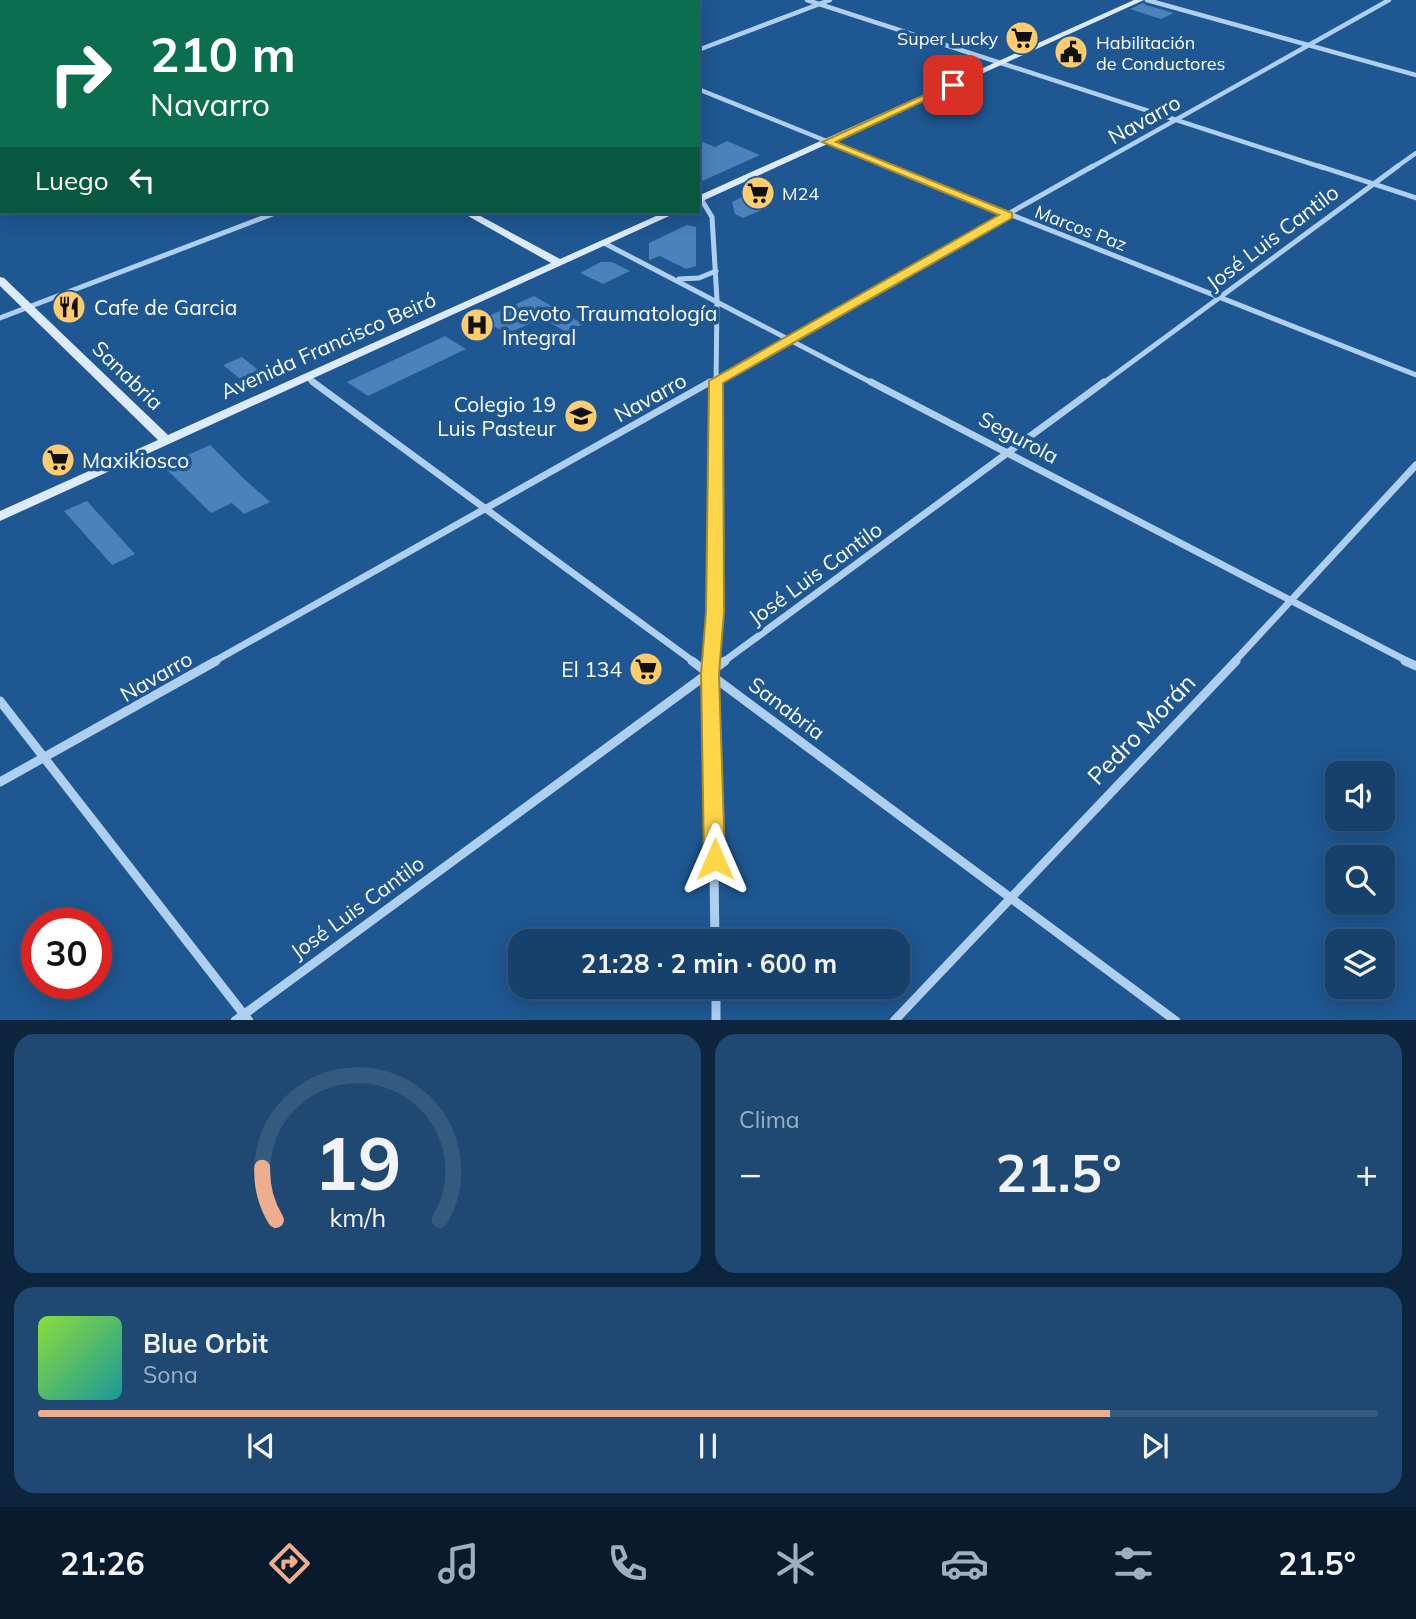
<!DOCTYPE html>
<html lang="es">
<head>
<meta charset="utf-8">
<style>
  :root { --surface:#16416d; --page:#1f4872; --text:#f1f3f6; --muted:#9eafc2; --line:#355a80; --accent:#eead8d }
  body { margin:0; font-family:Mulish,sans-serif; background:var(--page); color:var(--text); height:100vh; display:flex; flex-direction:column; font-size:26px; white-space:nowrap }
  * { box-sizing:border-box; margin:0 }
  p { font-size:23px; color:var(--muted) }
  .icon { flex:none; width:38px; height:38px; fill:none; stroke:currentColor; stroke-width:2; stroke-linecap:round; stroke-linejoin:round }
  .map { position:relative; height:1020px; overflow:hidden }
  .panel { display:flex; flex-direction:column; gap:14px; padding:14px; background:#0c243c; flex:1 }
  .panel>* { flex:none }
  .hud { position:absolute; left:0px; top:0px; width:700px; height:214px; box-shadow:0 4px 18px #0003,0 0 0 2px var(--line); background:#0b6e4f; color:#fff; overflow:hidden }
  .controls { position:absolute; left:1325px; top:761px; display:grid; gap:14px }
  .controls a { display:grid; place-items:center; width:70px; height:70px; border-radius:14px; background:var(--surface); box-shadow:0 4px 18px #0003,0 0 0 2px var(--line); font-size:35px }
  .speed { position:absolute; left:21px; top:908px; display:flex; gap:14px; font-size:35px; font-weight:700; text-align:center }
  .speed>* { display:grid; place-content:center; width:91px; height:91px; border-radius:50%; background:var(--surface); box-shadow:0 4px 18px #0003,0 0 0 2px var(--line); line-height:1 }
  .speed .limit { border:10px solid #d22; background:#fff; color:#111 }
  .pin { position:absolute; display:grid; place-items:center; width:60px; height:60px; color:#fff; margin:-30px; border-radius:14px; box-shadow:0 4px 10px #0006 }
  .me { position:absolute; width:77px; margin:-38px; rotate:0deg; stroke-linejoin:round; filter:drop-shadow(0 0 5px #0008) }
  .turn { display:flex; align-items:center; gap:24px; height:147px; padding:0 35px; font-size:32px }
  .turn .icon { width:91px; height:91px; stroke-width:2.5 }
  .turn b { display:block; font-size:49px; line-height:60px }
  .then { display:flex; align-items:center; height:66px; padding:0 35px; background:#0003; gap:14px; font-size:26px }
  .big { font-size:52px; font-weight:700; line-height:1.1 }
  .panel .widget { flex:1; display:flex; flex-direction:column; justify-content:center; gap:10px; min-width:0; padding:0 24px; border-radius:21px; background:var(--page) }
  .panel .dial { align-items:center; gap:0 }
  .dial svg { height:182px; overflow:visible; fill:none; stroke:var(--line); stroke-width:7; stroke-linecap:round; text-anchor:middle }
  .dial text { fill:var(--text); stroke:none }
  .song { display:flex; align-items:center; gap:21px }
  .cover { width:84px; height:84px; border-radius:10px; background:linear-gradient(135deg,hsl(90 70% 55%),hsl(180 70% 35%)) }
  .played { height:7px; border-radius:4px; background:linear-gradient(90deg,var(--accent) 80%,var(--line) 80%) }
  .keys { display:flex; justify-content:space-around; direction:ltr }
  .heat { display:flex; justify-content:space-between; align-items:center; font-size:38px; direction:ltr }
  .panel .tiles { flex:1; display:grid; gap:14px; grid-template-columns:1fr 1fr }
  .widget:last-child { grid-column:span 2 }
  .trip { position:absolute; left:508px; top:929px; width:402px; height:70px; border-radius:21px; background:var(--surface); box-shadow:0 4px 18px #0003,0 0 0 2px var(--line); font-weight:700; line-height:70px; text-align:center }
  .dock { display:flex; height:112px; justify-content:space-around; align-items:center; background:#091a2c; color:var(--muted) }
  .dock .icon { width:49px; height:49px }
  .dock .active { color:var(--accent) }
  .dock b { font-size:32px; color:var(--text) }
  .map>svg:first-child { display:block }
  .building { fill:#4b82ba }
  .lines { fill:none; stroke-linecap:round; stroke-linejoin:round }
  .lane { stroke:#afcfee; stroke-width:3.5 }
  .street-far3 { stroke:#afcfee; stroke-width:4.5 }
  .street-far2 { stroke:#afcfee; stroke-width:5 }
  .street-far1 { stroke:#afcfee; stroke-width:7 }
  .street { stroke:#afcfee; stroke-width:9 }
  .secondary { fill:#dceafa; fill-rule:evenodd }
  .route { fill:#ffd54a; stroke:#a68a30; stroke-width:2 }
  .labels { text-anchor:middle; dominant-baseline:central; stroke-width:7; stroke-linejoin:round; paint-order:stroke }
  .far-poi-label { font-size:18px; fill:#fff; stroke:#1e5791; text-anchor:start }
  .far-street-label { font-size:18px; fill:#fff; stroke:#1e5791 }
  .street-label { font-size:21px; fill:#fff; stroke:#1e5791 }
  .poi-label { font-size:21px; fill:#fff; stroke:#1e5791; text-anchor:start }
  .near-street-label { font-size:24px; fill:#fff; stroke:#1e5791 }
</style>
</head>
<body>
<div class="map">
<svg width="1416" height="1021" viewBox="0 0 1416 1021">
  <rect width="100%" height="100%" fill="#1e5791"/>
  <g class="building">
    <path d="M1143 3 1146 5 1174 13 1161 19 1130 9Z"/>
    <path d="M698 140 715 147 727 141 760 155 698 183Z"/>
    <path d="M744 196 769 207 743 218 735 214 732 202Z"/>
    <path d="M687 225 696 227V266L686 269 660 256 649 260V243Z"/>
    <path d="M601 262H612L630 271 603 284 580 273Z"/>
    <path d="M534 296 583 324 566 332 542 318 507 334 482 319Z"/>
    <path d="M445 336 466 349 368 396 347 382Z"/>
    <path d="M242 357 263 374 244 382 223 365Z"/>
    <path d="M210 445 244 479 270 502 244 514 232 503 211 513 163 466Z"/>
    <path d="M87 501 135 554 112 565 64 511Z"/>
  </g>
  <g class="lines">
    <path class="lane" d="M1013 47 1028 51"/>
    <g class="street-far3">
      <path d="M268 0 271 2"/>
      <path d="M476 0 480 2"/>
      <path d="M807 0 1324 168"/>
      <path d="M1147 0 1416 75"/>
      <path d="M143 2 149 0"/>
      <path d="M246 2 252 0"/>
      <path d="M552 2 557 0"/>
      <path d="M698 50 830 0"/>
      <path d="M698 89 893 168"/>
      <path d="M1090 168 1389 0"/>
      <path d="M1395 168 1416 153"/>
    </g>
    <g class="street-far2">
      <path d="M888 166 1416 375"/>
      <path d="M1319 166 1416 198"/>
      <path d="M701 199 712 217 717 300 716 384"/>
      <path d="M604 243 874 384"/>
      <path d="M679 279 699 278 716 271"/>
      <path d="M0 318 278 212"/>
      <path d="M306 377 316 384"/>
      <path d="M707 384 1093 166"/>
      <path d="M1102 384 1398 166"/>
    </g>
    <g class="street-far1">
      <path d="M313 382 694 662"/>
      <path d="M871 382 1409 662"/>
      <path d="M213 662 710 382"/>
      <path d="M711 662 715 612 716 382"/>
      <path d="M723 662 1104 382"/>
      <path d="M1234 662 1416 465"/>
    </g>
    <g class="street">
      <path d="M692 661 1176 1021"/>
      <path d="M711 661 715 942"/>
      <path d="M1405 661 1416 666"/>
      <path d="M0 701 249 1021"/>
      <path d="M0 782 216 661"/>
      <path d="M716 987V1021"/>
      <path d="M235 1021 725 661"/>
      <path d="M894 1021 1236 661"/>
    </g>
    <g class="secondary">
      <path d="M96 0H104L106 2H98Z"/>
      <path d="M1134 0H1144L698 203V196Z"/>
      <path d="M461 212H473L560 259 665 212H678L0 521V511L158 440 0 286V277L4 278 168 435 551 263Z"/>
    </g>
  </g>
  <path class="route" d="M950 83 958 85 836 142 1012 213V218L723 383 724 612 719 674 725 859 722 866 715 868 707 866 704 859 701 674 706 612 709 381 999 215 822 142Z"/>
  <defs>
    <symbol id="supermarket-disc" viewBox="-11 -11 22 22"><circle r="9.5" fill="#fccc6f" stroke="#1e5791"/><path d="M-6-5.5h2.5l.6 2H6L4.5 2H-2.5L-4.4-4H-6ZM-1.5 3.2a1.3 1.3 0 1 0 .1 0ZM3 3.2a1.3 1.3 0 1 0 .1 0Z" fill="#111"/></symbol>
    <symbol id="civic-disc" viewBox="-11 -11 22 22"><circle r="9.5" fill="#fccc6f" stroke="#1e5791"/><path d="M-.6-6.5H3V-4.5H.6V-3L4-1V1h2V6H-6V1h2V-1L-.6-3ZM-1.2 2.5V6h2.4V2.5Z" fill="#111"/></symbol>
    <symbol id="restaurant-disc" viewBox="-11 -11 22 22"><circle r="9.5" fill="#fccc6f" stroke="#1e5791"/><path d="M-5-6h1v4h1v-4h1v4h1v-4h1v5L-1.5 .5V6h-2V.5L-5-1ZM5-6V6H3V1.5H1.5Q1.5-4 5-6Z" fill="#111"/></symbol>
    <symbol id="hospital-disc" viewBox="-11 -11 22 22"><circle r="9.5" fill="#fccc6f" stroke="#1e5791"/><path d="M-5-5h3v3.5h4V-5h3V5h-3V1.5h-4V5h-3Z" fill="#111"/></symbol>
    <symbol id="school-disc" viewBox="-11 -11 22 22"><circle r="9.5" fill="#fccc6f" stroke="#1e5791"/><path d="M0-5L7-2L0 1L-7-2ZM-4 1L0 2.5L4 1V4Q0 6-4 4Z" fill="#111"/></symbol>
  </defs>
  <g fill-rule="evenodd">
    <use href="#supermarket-disc" x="1003" y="19" width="38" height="38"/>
    <use href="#civic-disc" x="1052" y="33" width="38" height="38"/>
    <use href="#supermarket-disc" x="739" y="174" width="38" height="38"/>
    <use href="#restaurant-disc" x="50" y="288" width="38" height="38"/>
    <use href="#hospital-disc" x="458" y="306" width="38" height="38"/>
    <use href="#school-disc" x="562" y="397" width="38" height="38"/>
    <use href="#supermarket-disc" x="39" y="441" width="38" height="38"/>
    <use href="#supermarket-disc" x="627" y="650" width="38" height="38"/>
  </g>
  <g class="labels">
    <g class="far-poi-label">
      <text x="998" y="38" text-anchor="end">Super Lucky</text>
      <text x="1096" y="42">Habilitación<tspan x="1096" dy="21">de Conductores</tspan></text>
      <text x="782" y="193">M24</text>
    </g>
    <g class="far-street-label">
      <text transform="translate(1081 228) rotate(21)">Marcos Paz</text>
    </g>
    <g class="street-label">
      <text transform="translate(1144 119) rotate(-29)">Navarro</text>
      <text transform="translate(1272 237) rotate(-37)">José Luis Cantilo</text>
      <text transform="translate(328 345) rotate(-24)">Avenida Francisco Beiró</text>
      <text transform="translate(128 375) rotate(44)">Sanabria</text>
      <text transform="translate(650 397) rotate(-29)">Navarro</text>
      <text transform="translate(1019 437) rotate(28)">Segurola</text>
      <text transform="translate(815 573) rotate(-36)">José Luis Cantilo</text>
      <text transform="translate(156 676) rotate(-30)">Navarro</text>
      <text transform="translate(787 708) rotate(37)">Sanabria</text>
      <text transform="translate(357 907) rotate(-36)">José Luis Cantilo</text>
    </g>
    <g class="poi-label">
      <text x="94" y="307">Cafe de Garcia</text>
      <text x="502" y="313">Devoto Traumatología<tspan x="502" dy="24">Integral</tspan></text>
      <text x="556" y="404" text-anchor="end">Colegio 19<tspan x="556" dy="24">Luis Pasteur</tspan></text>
      <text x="82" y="460">Maxikiosco</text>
      <text x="622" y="669" text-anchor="end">El 134</text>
    </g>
    <g class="near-street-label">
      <text transform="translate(1141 729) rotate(-46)">Pedro Morán</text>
    </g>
  </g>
</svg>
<div class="controls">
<a><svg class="icon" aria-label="sound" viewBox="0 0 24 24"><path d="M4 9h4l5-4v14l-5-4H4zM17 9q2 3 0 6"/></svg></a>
<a><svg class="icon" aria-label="search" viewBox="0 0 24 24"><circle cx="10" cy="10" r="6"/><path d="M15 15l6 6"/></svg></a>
<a><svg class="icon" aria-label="layers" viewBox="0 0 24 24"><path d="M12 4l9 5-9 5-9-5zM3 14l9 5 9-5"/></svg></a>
</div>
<div class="speed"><div class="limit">30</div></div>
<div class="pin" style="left:953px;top:85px;background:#d93025"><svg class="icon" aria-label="arrive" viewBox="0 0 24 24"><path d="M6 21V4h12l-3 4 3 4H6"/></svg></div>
<svg class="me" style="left:715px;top:859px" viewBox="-20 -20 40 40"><path d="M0-17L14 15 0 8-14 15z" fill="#ffd54a" stroke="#fff" stroke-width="4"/></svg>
<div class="trip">21:28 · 2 min · 600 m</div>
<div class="hud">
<div class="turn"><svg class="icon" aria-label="right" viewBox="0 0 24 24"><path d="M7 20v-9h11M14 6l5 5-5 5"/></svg><div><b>210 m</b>Navarro</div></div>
<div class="then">Luego<svg class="icon" aria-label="left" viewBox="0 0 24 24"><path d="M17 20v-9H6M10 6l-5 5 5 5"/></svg></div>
</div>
</div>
<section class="panel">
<div class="tiles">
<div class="widget dial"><svg viewBox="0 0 100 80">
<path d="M14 69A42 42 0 1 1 86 69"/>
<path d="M14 69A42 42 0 0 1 8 46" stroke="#eead8d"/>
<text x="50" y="56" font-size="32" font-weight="700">19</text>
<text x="50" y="72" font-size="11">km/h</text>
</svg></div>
<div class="widget"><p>Clima</p>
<div class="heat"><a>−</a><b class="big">21.5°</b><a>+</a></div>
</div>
<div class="widget">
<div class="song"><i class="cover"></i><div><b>Blue Orbit</b><p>Sona</p></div></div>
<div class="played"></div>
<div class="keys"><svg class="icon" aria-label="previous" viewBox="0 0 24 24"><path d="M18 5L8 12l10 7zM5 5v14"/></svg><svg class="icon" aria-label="pause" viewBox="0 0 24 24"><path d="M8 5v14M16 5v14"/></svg><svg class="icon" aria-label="next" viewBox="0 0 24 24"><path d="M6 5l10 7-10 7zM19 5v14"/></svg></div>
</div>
</div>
</section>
<nav class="dock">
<b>21:26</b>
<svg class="icon active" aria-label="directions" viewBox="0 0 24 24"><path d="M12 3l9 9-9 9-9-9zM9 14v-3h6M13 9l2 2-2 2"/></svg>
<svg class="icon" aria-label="music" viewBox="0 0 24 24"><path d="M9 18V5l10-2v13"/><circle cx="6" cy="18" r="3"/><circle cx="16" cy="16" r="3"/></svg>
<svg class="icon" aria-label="phone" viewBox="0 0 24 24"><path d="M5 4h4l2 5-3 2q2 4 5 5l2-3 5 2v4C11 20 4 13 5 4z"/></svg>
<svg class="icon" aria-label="climate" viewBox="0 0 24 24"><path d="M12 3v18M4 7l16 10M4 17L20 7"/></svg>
<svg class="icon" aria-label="car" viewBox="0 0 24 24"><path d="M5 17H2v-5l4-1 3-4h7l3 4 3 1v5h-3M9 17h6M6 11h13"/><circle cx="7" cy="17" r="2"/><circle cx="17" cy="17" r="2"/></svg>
<svg class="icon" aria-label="filters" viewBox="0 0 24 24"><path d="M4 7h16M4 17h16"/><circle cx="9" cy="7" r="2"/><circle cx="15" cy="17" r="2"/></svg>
<b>21.5°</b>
</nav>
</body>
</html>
